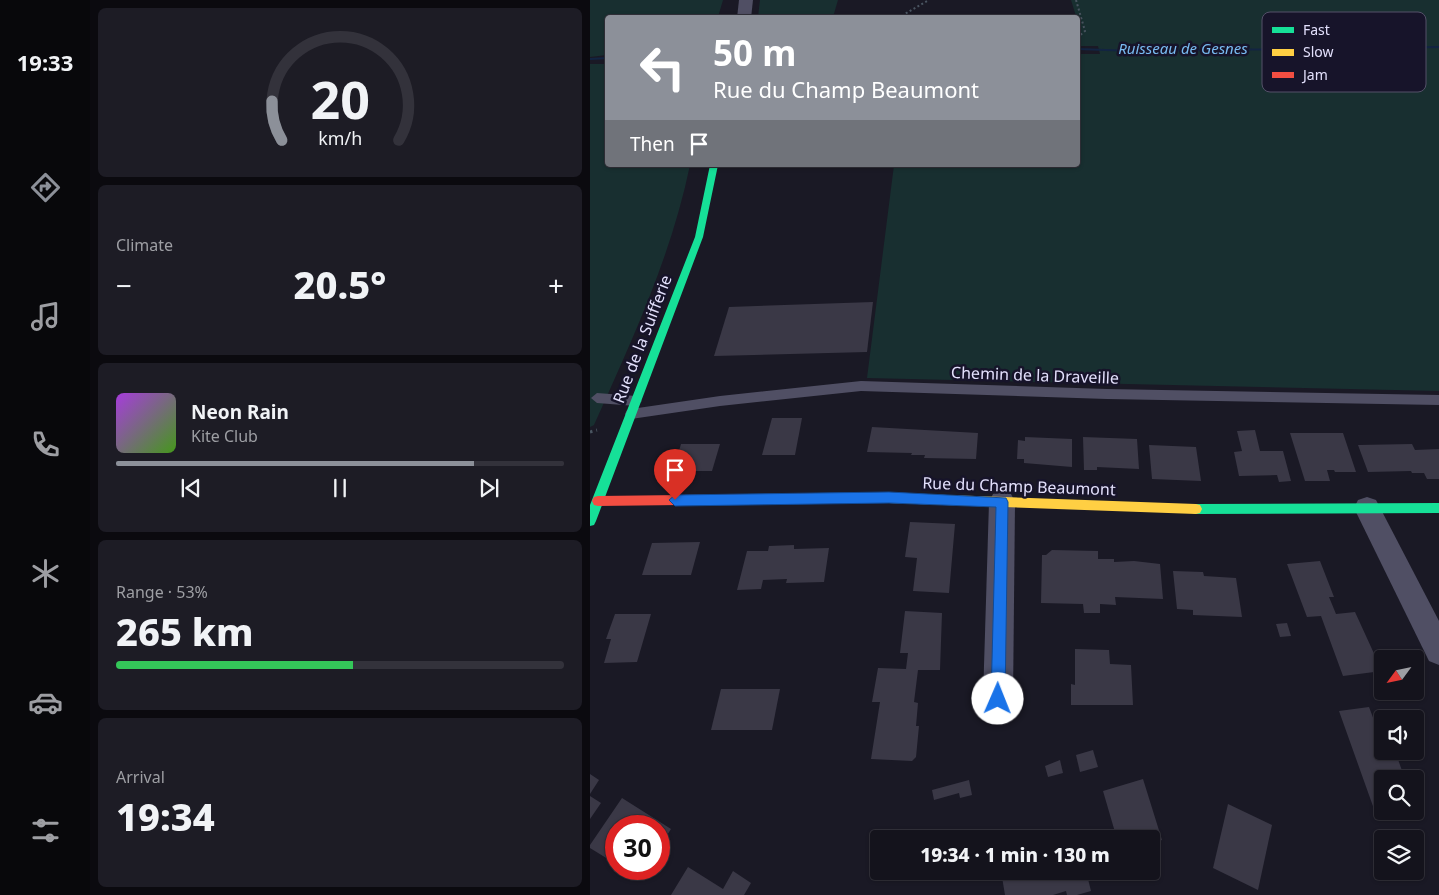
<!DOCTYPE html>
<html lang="en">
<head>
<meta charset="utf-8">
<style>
  :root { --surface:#14131c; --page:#1d1c25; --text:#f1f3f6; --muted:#9d9ea3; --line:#33323b; --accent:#8c9099 }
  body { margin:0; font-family:"Noto Sans",sans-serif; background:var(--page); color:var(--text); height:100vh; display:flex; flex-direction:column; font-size:19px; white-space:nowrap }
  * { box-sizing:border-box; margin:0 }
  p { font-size:16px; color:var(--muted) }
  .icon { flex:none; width:28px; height:28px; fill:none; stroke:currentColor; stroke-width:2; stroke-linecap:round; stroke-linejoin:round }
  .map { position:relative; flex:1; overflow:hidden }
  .panel { display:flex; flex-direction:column; gap:8px; padding:8px; background:#0b0a0f; width:500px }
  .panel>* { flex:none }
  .guide { position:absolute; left:15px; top:15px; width:475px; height:152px; border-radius:5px; box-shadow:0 1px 4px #0004,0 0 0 1px var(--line); background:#8c9099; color:#fff; overflow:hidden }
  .needle { width:32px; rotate:237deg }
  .fabs { position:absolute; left:784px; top:650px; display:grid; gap:10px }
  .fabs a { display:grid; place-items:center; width:50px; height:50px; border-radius:5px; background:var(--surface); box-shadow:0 1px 4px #0004,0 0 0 1px var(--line); font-size:25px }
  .speed { position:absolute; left:15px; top:815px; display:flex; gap:10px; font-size:25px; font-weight:700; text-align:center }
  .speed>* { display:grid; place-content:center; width:65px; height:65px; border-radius:50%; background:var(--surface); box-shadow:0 1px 4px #0004,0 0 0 1px var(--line); line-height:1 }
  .speed .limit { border:8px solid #d22; background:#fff; color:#111 }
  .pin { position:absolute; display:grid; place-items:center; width:42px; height:42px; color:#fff; margin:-51px -21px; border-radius:50% 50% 50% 0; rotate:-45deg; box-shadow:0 0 5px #0007 }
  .pin .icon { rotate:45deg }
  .me { position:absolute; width:55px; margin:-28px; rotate:1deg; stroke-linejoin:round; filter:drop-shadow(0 0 4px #0008) }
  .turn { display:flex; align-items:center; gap:18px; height:105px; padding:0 25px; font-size:22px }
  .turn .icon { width:65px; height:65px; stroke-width:2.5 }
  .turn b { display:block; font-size:35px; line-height:42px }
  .then { display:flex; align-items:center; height:48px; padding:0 25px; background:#0003; gap:10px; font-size:19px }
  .big { font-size:38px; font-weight:800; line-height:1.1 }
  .panel .tile { flex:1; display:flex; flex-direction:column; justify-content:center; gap:8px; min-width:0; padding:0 18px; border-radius:8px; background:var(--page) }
  .panel .dial { align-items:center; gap:0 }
  .dial svg { height:130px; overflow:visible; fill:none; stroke:var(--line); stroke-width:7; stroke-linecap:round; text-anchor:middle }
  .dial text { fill:var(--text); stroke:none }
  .song { display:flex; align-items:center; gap:15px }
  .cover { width:60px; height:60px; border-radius:8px; background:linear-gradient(135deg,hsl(280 70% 55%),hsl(100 70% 35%)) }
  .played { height:5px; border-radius:2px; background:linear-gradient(90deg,var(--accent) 80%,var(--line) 80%) }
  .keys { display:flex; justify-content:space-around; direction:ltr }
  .heat { display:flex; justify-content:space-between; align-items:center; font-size:28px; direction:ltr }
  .charge { height:8px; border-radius:4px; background:linear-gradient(90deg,#34c759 53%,var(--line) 0) }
  .trip { position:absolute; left:280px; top:830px; width:290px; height:50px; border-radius:5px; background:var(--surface); box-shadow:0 1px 4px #0004,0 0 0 1px var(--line); font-weight:800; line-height:50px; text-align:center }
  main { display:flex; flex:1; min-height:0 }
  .tab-bar { display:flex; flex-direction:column; width:90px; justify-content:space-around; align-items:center; background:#08080b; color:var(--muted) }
  .tab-bar .icon { width:35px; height:35px }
  .tab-bar .current { color:var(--accent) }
  .tab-bar b { font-size:22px; color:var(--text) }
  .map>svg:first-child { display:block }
  .green { fill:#182f30 }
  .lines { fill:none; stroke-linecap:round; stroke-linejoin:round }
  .stream { fill:#122442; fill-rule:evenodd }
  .building { fill:#3a3846 }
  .path-far1 { stroke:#4a5561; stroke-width:2; stroke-dasharray:2 2.5; stroke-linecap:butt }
  .path { stroke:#4a5561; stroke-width:3; stroke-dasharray:2.5 4; stroke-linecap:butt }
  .lane { fill:#504f64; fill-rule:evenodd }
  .street { fill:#504f64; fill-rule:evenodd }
  .fast { fill:#16e098; fill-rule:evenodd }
  .slow { fill:#ffcf43; fill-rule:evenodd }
  .jam { fill:#f24e42; fill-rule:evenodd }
  .route { fill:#1a73e8; stroke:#114b97 }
  .labels { text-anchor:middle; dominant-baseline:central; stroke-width:5; stroke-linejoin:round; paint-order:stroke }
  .far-water-label { font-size:15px; font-style:italic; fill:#79bbf1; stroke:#17142a }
  .street-label { font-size:16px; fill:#e3e0fc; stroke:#17142a }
  .key { fill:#17142a; stroke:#545169; stroke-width:1 }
  .key-label { font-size:14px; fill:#e3e0fc }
</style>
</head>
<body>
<main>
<nav class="tab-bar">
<b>19:33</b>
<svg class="icon current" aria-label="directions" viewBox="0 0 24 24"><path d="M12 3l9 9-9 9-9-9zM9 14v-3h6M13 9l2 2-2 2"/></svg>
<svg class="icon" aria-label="music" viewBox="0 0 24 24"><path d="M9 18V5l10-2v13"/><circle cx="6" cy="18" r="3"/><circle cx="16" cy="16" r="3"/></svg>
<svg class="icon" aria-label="phone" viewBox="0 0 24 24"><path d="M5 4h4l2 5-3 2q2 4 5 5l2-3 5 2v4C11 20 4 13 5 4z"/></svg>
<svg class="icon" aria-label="climate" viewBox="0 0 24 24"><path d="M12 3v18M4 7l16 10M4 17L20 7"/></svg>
<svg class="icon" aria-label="car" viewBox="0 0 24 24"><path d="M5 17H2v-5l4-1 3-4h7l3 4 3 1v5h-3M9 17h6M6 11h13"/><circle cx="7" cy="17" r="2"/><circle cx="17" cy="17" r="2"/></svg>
<svg class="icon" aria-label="filters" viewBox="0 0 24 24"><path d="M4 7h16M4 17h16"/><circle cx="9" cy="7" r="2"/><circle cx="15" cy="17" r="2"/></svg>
</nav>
<section class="panel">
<div class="tile dial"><svg viewBox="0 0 100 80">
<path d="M14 69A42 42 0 1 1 86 69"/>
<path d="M14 69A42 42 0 0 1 8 45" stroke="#8c9099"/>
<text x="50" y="56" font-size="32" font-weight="700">20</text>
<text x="50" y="72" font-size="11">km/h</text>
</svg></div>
<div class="tile"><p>Climate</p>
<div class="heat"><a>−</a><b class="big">20.5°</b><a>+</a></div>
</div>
<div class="tile">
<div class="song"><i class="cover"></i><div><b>Neon Rain</b><p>Kite Club</p></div></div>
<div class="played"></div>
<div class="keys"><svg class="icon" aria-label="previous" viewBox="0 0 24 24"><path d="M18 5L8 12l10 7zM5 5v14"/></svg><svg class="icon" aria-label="pause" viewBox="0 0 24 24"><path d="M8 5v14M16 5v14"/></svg><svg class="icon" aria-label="next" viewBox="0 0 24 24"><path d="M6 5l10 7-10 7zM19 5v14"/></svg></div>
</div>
<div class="tile"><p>Range · 53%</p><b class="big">265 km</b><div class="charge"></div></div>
<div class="tile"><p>Arrival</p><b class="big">19:34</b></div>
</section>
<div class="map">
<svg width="849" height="895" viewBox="0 0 849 895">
  <rect width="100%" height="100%" fill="#1a1925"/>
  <g class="green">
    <path d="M0 0H133L128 17 18 18 17 55 0 57Z"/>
    <path d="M170 0H248L243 17H168Z"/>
    <path d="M481 0H849V391L277 378 304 165H488V54H510L508 46H488V31L490 29Z"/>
    <path d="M0 64H17L18 165H100C81 257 42 340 4 425L0 427Z"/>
  </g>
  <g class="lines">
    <g class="stream">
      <path d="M849 46V48L544 52 488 50V48L544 50Z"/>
      <path d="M18 57V59L0 60V58Z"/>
    </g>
  </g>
  <g class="building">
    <path d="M283 302 277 352 124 356 139 307Z"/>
    <path d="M182 418H212L205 455H172Z"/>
    <path d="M282 427 388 433 386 459 334 458 335 455H321L322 453 277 452Z"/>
    <path d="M665 430 670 451H693L701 481 689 482 687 475 649 476 644 452 652 451 647 431Z"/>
    <path d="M700 433H753L766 472H745L744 470H737L740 481H715Z"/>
    <path d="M435 437 482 439V467L434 463V459H427L428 440 435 441Z"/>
    <path d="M493 437 547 439 549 469 507 467V470H494Z"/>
    <path d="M91 444H130L122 471H83Z"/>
    <path d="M822 444 825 450 849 449V479H837L834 473H822L821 471 778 472 768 445Z"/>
    <path d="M559 445 606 447 611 481 562 479Z"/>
    <path d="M320 522 365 524 359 593 323 591 327 558 315 557Z"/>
    <path d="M110 542 101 575H52L62 543Z"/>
    <path d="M204 545V549L239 548 234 582 196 583 197 579 173 580 171 589 147 590 157 551H178L179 546Z"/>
    <path d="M462 550 508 551V559H524V562L544 561 570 564 573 599 525 597 526 605 510 604V613H494L493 604 451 603 452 555H456Z"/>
    <path d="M730 561 744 597H739L746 614 765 612 792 671 753 676 731 616 717 617 697 564Z"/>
    <path d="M583 571 613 572 614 576 646 578 652 617 603 615V610L587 609Z"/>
    <path d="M315 611 352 613 350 670H328L324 702 328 703 326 726H329L326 757 322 761 281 759 290 702H282L288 668 316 669 318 653H310Z"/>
    <path d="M25 614H61L47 662 14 663 21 639H16Z"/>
    <path d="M697 623 701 636 690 637 686 624Z"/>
    <path d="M485 649 519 650 520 664 541 665 543 705H481V684L485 685Z"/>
    <path d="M131 689H190L182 730H121Z"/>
    <path d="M779 707 790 736 792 735V751H805L815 779H792V808L784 809 749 711Z"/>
    <path d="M503 750 508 767 490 772 486 755Z"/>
    <path d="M470 760 473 773 458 777 455 766Z"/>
    <path d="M0 774 9 780 0 794Z"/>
    <path d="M553 779 572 840 561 844V839H527L513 791Z"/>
    <path d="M379 780 382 795 370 798 369 793 344 800 342 790Z"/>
    <path d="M0 796 11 803 0 819Z"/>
    <path d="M32 798 81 829 69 848V826H26V864L0 848V845Z"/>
    <path d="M638 804 682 825 668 890 623 868Z"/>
    <path d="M98 867 133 889 143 871 161 883 154 895H81Z"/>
    <path d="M33 869H56L49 879Z"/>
    <path d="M411 871H496L501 891 487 895H477L476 891 463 895H415Z"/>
  </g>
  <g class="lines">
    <g class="path-far1">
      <path d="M486 0 495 31 488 37"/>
      <path d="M308 18 339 0"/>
    </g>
    <path class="path" d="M0 432 7 430"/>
    <g class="lane">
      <path d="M271 381 517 389 849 395V405L517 399 271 391 130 406 41 419 37 418 35 414 37 410 41 409 130 396Z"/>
      <path d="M7 393 46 396 52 401 46 406 7 403 1 398Z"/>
    </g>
    <g class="street">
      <path d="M149 0H163L161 18H147Z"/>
      <path d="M412 491 421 494 425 502 423 699 418 709 408 714 398 709 393 699 399 502 403 494Z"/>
      <path d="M777 497 786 500 849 621V665L839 661 764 508 768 500Z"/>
    </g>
    <g class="fast">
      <path d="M120 165H128L113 237 6 521 4 525 0 526V505L105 237Z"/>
      <path d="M849 503V513L606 514 602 513 600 509 602 505 606 504Z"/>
    </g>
    <path class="slow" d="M252 493H299L606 504 610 505 612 509 610 513 606 514 299 503H252L248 502 246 498 248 494Z"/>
    <path class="jam" d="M252 493 256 494 258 498 256 502 252 503 8 506 4 505 2 501 4 497 8 496Z"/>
  </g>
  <path class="route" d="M299 492 416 498 418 502 415 699 413 704 408 706 403 704 401 699 406 507 299 503 85 506 79 500 85 495Z"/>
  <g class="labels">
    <g class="far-water-label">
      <text x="593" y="48">Ruisseau de Gesnes</text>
    </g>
    <g class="street-label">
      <text transform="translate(52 339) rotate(-69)">Rue de la Suifferie</text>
      <text transform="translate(445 375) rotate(2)">Chemin de la Draveille</text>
      <text transform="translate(429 486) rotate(2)">Rue du Champ Beaumont</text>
    </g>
  </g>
  <rect x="672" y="12" width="164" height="80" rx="8" class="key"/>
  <rect x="682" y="27" width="22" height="6" fill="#16e098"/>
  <rect x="682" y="49" width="22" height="7" fill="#ffcf43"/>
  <rect x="682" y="72" width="22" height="6" fill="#f24e42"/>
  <g class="key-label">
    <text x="713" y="35">Fast</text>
    <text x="713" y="57">Slow</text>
    <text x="713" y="80">Jam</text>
  </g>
</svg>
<div class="fabs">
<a><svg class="needle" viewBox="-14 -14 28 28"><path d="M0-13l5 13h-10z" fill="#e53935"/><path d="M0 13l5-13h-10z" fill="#9d9ea3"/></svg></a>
<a><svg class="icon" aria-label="sound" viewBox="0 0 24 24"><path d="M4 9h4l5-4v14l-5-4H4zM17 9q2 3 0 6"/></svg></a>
<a><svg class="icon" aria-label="search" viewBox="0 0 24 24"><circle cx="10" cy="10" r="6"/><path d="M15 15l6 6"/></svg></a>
<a><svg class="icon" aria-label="layers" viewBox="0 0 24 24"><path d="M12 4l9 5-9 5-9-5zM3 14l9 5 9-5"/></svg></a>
</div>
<div class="speed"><div class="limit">30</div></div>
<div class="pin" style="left:85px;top:500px;background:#d93025"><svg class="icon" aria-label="arrive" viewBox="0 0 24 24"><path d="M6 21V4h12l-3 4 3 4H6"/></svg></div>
<svg class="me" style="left:408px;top:699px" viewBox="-20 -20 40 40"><circle r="19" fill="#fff"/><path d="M0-13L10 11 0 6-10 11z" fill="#1a73e8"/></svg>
<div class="trip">19:34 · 1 min · 130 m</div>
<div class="guide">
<div class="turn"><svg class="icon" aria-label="left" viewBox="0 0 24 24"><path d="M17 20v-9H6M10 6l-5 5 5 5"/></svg><div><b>50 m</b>Rue du Champ Beaumont</div></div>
<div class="then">Then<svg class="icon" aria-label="arrive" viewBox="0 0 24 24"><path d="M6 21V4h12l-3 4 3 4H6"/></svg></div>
</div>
</div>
</main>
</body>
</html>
